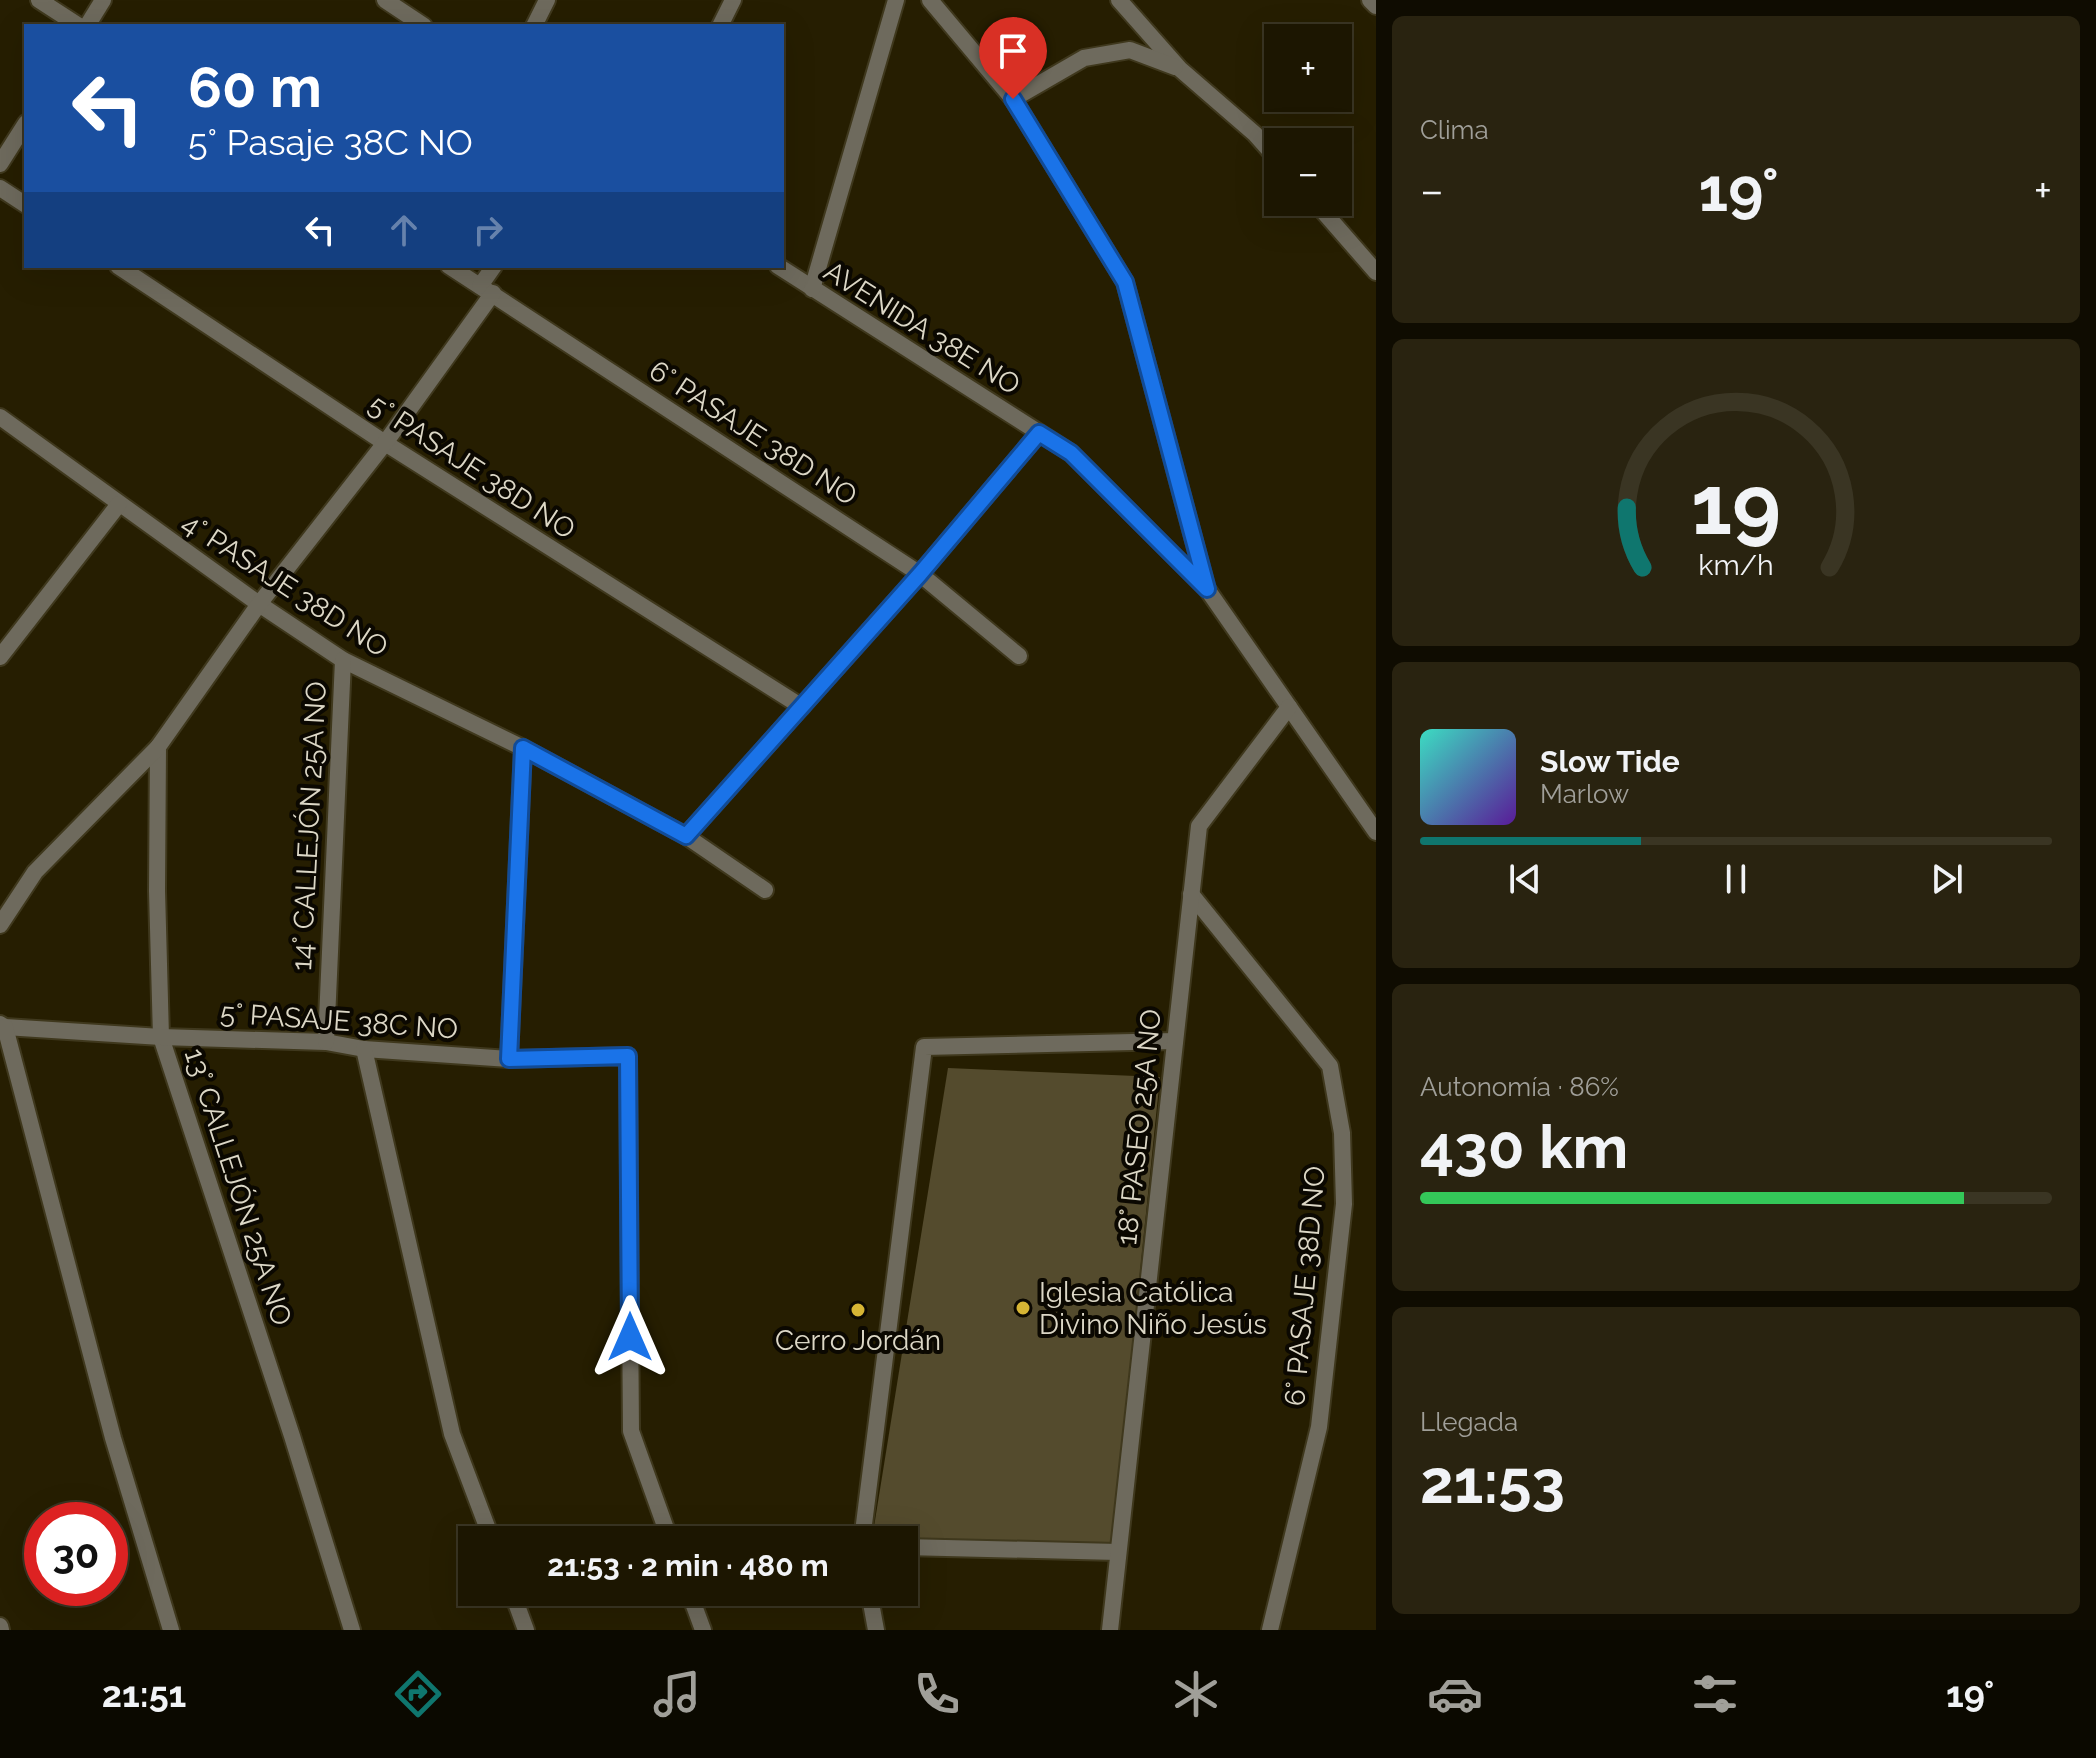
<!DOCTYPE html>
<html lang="es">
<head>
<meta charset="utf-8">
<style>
  :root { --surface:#1c1601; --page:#292310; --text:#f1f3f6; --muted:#a09f99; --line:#3a3523; --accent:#0f766e }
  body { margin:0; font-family:Raleway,sans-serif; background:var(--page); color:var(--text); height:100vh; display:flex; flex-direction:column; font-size:30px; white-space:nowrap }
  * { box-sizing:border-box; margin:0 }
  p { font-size:26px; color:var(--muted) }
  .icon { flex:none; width:44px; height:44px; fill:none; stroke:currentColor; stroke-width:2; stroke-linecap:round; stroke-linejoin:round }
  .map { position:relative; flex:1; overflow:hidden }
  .drawer { display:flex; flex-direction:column; gap:16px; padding:16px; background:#0f0c01; width:720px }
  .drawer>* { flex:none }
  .top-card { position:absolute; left:24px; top:24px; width:760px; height:244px; border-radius:0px; box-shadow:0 8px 32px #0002,0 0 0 2px var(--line); background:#1a4fa0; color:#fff; overflow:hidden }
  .buttons { position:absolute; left:1264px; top:24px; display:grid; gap:16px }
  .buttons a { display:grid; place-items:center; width:88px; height:88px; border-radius:0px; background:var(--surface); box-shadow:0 8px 32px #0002,0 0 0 2px var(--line); font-size:40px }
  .speed { position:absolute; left:24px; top:1502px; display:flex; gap:16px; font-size:40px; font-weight:700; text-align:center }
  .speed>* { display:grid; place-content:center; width:104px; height:104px; border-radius:50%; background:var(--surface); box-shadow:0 8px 32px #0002,0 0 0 2px var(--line); line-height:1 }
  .speed .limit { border:12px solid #d22; background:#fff; color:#111 }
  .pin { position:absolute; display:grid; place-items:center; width:68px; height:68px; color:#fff; margin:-82px -34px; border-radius:50% 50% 50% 0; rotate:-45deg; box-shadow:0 0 8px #0007 }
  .pin .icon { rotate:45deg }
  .me { position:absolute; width:88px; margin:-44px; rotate:0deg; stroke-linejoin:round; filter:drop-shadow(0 0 6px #0008) }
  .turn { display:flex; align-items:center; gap:28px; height:168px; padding:0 32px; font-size:36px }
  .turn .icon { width:104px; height:104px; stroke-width:2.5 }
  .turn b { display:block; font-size:56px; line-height:68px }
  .lanes { display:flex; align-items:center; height:76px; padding:0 32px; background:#0003; justify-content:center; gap:40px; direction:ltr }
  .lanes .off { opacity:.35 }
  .big { font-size:60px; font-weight:700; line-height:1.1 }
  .drawer .widget { flex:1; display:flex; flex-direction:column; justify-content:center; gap:12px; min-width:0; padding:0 28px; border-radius:12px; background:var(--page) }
  .drawer .dial { align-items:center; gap:0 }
  .dial svg { height:208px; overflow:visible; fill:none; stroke:var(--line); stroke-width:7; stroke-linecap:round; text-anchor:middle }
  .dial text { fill:var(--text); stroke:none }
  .song { display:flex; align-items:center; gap:24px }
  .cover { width:96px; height:96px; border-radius:12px; background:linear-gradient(135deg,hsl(170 70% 55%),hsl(270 70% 35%)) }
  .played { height:8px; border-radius:4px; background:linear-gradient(90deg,var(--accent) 35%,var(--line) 35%) }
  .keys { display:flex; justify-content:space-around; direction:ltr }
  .heat { display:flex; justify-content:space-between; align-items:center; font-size:44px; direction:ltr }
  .charge { height:12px; border-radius:6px; background:linear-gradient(90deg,#34c759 86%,var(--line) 0) }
  .trip { position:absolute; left:458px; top:1526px; width:460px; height:80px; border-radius:0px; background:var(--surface); box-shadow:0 8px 32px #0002,0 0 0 2px var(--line); font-weight:700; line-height:80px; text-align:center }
  .dock { display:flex; height:128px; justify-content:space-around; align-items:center; background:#0b0900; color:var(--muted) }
  .dock .icon { width:56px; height:56px }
  .dock .active { color:var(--accent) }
  .dock b { font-size:36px; color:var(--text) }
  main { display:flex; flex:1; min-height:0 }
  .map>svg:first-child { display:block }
  .building { fill:#544b2d }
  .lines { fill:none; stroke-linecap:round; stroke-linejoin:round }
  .street-casing { stroke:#3f381d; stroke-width:20 }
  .street { stroke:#6e6a5d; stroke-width:16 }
  .route-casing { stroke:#114b97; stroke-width:20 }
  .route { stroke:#1a73e8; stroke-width:14 }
  .poi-dot { fill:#d6b534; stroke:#0b0801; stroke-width:3 }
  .labels { text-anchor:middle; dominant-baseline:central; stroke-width:8; stroke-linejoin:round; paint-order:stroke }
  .street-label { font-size:28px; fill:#dcd7c6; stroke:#0b0801 }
  .poi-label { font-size:28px; fill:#dcd7c6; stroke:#0b0801; text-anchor:start }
</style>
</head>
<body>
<main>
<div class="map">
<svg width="1376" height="1630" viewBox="0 0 1376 1630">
  <rect width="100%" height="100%" fill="#261e01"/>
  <path class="building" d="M948 1068 1160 1077 1112 1545 872 1539Z"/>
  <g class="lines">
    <defs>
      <g id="street">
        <path d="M39 0 79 26"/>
        <path d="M385 0 424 26"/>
        <path d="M930 0 1013 99 1125 282 1206 586"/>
        <path d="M1119 0 1180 69 1255 134 1278 160"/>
        <path d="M1370 0 1376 6"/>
        <path d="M87 26 103 0"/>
        <path d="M534 26 547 0"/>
        <path d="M720 26 733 0"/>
        <path d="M1013 99 1084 58 1130 50 1175 67"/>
        <path d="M0 164 26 123"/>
        <path d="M0 188 26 205"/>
        <path d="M1315 202 1376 272"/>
        <path d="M118 266 385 443 802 707"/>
        <path d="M449 266 920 574 1019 656"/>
        <path d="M778 266 1071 453 1207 589 1376 832"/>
        <path d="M480 286 494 266"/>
        <path d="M812 289 896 0"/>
        <path d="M0 417 259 604 343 660 523 748 686 836 765 890"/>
        <path d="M0 657 119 504"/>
        <path d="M158 747 157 891 161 1037 292 1436 352 1630"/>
        <path d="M686 836 920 574 1039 433"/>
        <path d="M1191 894 1330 1066 1342 1133 1344 1204 1319 1427 1270 1630"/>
        <path d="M0 925 35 872 158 747 259 604 385 443 493 293"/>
        <path d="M0 1024 5 1027 161 1037 326 1042 364 1049 509 1059 628 1056 631 1431 670 1540"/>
        <path d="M5 1027 113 1438 171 1630"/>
        <path d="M326 1042 343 660"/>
        <path d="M364 1049 452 1434 492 1540"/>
        <path d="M509 1059 523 748"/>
        <path d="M862 1540 924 1047 1175 1041"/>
        <path d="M904 1547 1118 1552"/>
        <path d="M512 1592 526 1630"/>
        <path d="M689 1592 703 1630"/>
        <path d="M869 1592 876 1630"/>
        <path d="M0 1626 1 1630"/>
        <path d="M1110 1630 1199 826 1289 707"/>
      </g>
    </defs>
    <use href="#street" class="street-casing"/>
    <use href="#street" class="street"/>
  </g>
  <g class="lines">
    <defs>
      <path id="route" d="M630 1337 628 1056 509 1059 523 748 686 836 920 574 1039 433 1071 453 1207 589 1125 282 1013 99"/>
    </defs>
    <use href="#route" class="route-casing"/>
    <use href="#route" class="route"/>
  </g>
  <g class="poi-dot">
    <circle cx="1023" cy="1308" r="8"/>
    <circle cx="858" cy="1310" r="8"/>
  </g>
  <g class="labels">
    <g class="street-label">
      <text transform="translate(922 328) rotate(32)">AVENIDA 38E NO</text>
      <text transform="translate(753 433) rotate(33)">6° PASAJE 38D NO</text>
      <text transform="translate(472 467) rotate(33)">5° PASAJE 38D NO</text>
      <text transform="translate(285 585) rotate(33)">4° PASAJE 38D NO</text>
      <text transform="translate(309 826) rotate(-87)">14° CALLEJÓN 25A NO</text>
      <text transform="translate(339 1021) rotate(4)">5° PASAJE 38C NO</text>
      <text transform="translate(1139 1127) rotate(-84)">18° PASEO 25A NO</text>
      <text transform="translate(238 1187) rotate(72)">13° CALLEJÓN 25A NO</text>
      <text transform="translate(1305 1286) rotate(-85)">6° PASAJE 38D NO</text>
    </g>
    <g class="poi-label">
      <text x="1039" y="1292">Iglesia Católica<tspan x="1039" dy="32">Divino Niño Jesús</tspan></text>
      <text x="858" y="1340" text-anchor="middle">Cerro Jordán</text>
    </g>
  </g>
</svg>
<div class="buttons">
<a>+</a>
<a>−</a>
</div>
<div class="speed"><div class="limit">30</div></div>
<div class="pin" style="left:1013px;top:99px;background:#d93025"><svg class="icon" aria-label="arrive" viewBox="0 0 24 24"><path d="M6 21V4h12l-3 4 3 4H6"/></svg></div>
<svg class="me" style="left:630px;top:1337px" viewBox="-20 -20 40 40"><path d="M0-17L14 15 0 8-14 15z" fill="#1a73e8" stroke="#fff" stroke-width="4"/></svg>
<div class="trip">21:53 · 2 min · 480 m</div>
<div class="top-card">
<div class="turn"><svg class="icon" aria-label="left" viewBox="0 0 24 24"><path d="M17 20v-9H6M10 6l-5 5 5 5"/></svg><div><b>60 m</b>5° Pasaje 38C NO</div></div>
<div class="lanes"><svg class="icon" aria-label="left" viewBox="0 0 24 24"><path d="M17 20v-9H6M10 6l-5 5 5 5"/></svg><svg class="icon off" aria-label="ahead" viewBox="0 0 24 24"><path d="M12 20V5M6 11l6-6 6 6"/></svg><svg class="icon off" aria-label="right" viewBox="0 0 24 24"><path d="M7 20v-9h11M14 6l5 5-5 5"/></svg></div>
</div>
</div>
<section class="drawer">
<div class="widget"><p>Clima</p>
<div class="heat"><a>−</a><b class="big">19°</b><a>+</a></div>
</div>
<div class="widget dial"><svg viewBox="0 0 100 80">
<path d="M14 69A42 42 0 1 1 86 69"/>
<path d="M14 69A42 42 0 0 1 8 46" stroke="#0f766e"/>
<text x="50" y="56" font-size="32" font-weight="700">19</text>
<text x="50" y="72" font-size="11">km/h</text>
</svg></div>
<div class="widget">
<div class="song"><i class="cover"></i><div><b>Slow Tide</b><p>Marlow</p></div></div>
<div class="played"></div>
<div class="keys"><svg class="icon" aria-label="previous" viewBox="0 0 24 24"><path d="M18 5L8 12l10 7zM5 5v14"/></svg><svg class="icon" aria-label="pause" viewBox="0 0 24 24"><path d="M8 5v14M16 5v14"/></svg><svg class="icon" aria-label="next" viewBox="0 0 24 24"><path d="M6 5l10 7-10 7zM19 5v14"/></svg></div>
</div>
<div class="widget"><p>Autonomía · 86%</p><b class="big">430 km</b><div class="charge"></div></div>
<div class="widget"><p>Llegada</p><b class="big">21:53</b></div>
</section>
</main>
<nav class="dock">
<b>21:51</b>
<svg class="icon active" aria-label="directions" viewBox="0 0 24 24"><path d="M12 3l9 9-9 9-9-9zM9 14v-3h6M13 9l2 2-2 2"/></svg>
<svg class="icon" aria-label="music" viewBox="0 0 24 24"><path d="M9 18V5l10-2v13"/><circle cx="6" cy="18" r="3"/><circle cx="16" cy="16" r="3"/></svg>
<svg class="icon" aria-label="phone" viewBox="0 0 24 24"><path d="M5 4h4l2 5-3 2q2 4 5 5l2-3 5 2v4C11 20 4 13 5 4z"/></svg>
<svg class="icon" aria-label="climate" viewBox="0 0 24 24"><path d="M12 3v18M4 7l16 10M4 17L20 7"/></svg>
<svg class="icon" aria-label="car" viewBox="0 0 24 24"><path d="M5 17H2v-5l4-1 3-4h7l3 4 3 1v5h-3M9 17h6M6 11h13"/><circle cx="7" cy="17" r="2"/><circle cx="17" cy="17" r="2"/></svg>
<svg class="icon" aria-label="filters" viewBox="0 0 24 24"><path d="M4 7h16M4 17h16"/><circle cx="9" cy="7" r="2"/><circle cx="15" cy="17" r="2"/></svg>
<b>19°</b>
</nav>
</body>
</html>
